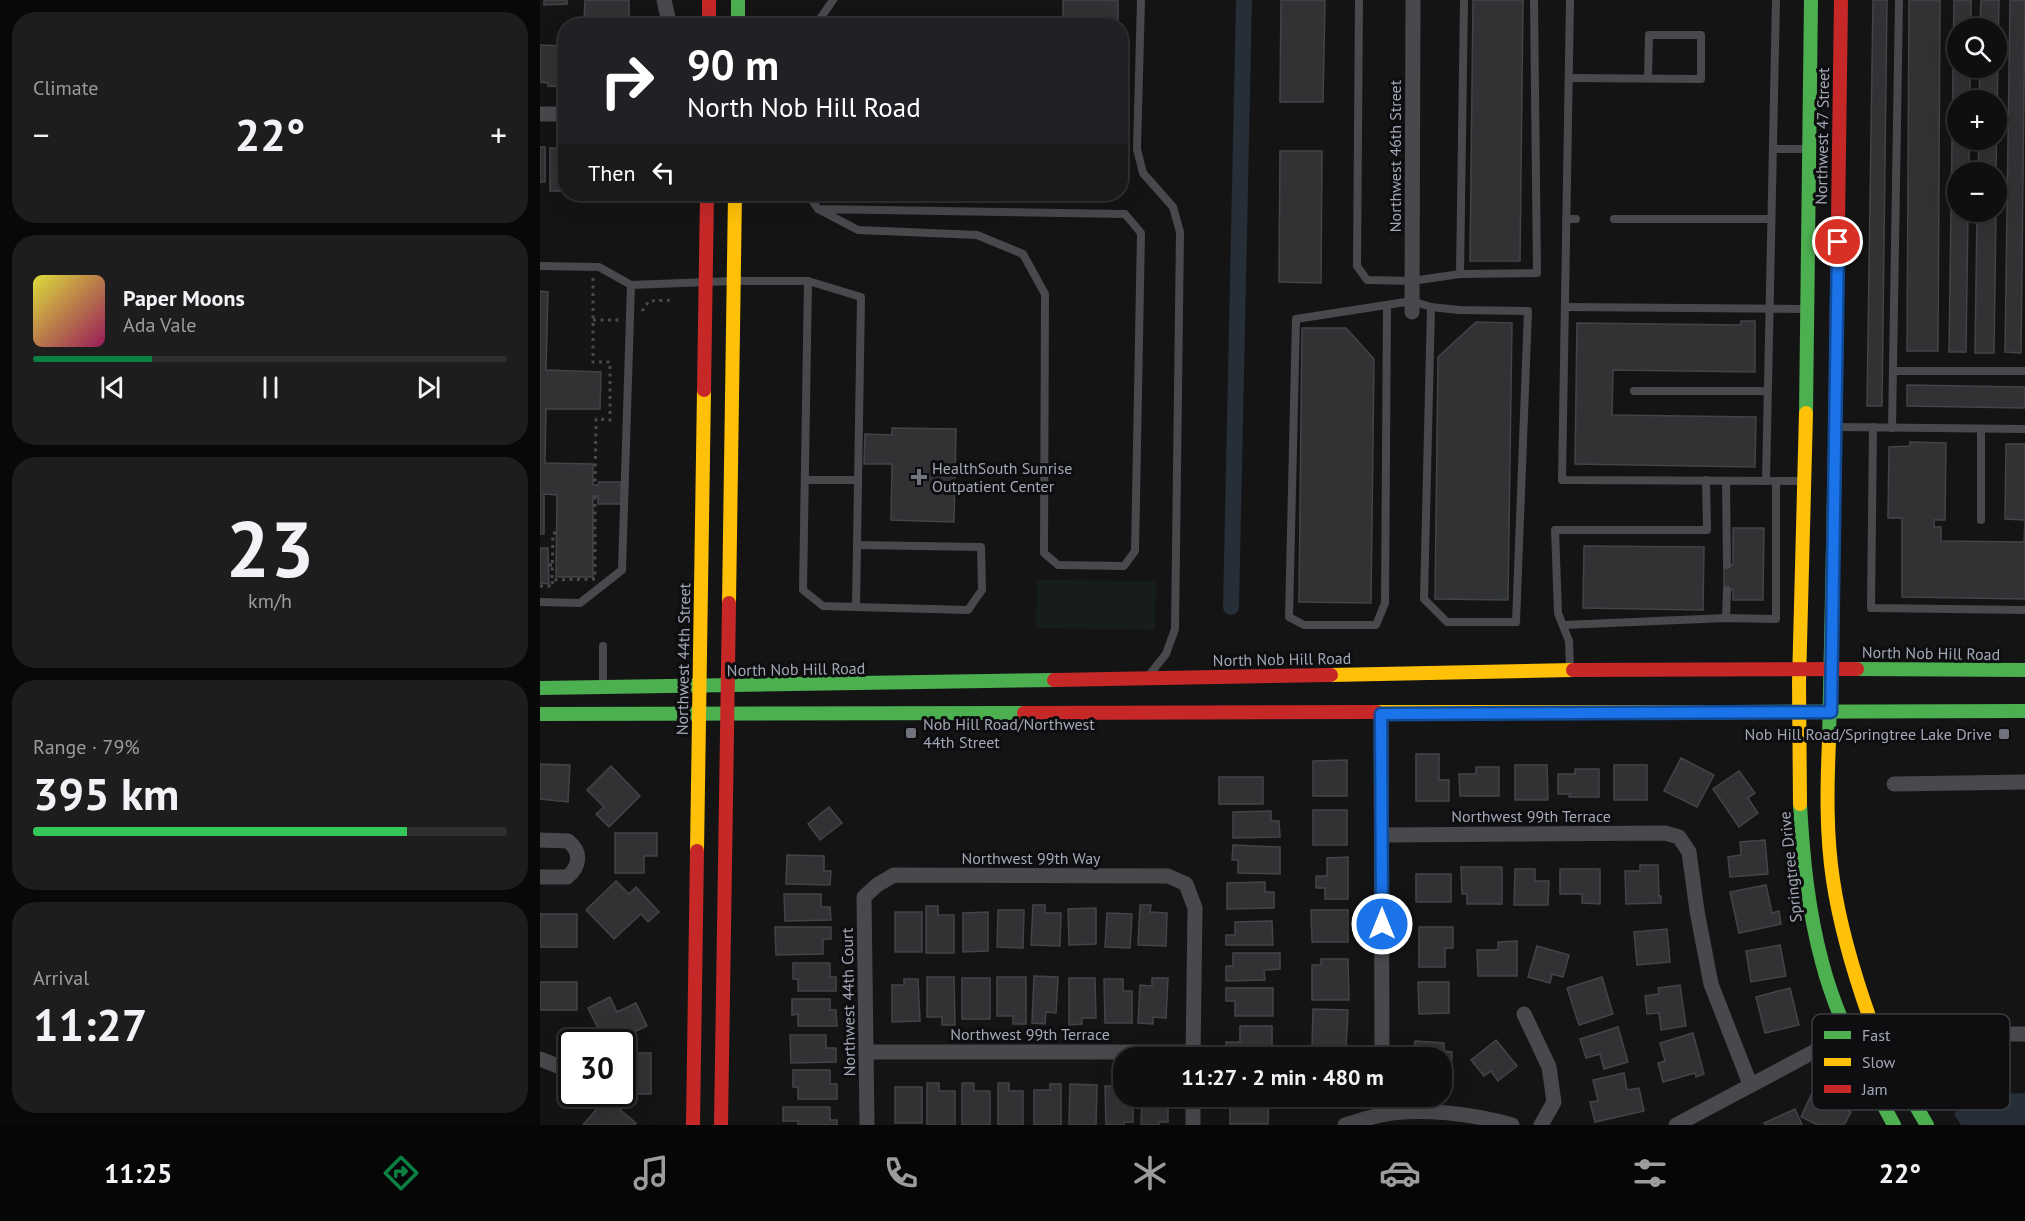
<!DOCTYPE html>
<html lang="en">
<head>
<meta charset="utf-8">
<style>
  :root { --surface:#0f0f0f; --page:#1d1d1d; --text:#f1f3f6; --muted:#9b9c9e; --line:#2f2f2f; --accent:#0b8043 }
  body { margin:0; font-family:"PT Sans",sans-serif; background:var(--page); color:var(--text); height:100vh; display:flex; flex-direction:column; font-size:22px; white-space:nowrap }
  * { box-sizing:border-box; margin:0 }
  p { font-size:20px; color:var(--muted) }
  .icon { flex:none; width:33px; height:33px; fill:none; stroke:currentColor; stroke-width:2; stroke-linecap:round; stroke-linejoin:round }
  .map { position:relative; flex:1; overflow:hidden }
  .drawer { display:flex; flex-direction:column; gap:12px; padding:12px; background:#080808; width:540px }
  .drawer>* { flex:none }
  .hud { position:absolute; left:18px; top:18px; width:570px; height:183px; border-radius:24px; box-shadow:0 6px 24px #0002,0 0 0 2px var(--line); background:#202124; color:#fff; overflow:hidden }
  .controls { position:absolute; left:1407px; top:18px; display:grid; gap:12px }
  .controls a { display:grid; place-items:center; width:60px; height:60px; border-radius:50%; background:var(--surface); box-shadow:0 6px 24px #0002,0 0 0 2px var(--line); font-size:30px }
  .speed { position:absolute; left:18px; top:1029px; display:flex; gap:12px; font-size:30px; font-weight:700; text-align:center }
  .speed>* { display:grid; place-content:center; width:78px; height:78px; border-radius:50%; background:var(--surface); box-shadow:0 6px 24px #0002,0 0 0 2px var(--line); line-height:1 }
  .speed .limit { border:3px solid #111; border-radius:9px; background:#fff; color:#111 }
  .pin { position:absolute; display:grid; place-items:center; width:51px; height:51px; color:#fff; margin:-26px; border:3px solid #fff; border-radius:50%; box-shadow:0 2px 6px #0007 }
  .me { position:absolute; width:66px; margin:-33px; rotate:0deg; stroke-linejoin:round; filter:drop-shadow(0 0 4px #0008) }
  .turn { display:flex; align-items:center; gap:21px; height:126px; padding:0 30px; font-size:27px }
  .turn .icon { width:78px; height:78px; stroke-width:2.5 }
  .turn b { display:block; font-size:42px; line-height:51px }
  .then { display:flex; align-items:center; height:57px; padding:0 30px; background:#0003; gap:12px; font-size:22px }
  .big { font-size:45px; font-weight:700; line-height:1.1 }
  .drawer .widget { flex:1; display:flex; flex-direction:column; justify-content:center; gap:9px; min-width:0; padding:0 21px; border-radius:24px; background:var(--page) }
  .drawer .dial { align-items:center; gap:0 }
  .dial b { font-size:78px; line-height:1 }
  .song { display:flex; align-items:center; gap:18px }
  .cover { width:72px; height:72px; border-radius:9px; background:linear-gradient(135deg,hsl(60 70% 55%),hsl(330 70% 35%)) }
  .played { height:6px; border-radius:3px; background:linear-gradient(90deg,var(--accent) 25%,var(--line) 25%) }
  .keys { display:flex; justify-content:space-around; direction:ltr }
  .heat { display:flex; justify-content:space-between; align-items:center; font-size:33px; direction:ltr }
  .charge { height:9px; border-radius:4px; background:linear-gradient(90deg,#34c759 79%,var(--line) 0) }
  .trip { position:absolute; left:573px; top:1047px; width:339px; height:60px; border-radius:24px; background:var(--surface); box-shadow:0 6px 24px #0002,0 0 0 2px var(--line); font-weight:700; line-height:60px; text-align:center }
  .tab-bar { display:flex; height:96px; justify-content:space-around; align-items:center; background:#060606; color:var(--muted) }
  .tab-bar .icon { width:42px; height:42px }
  .tab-bar .on { color:var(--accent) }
  .tab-bar b { font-size:27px; color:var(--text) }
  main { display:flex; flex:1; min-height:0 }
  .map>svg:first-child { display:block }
  .green { fill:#171e19 }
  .water { fill:#262e37 }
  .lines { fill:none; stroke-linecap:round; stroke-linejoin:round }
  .canal { stroke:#262e37; stroke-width:16 }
  .building { fill:#313234; stroke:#424448; stroke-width:1.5 }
  .path { stroke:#494a4e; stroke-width:3; stroke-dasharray:3 4.5; stroke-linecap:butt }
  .lane { stroke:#47494d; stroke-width:8 }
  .street { stroke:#47494d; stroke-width:15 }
  .fast { stroke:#4caf50; stroke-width:14 }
  .slow { stroke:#ffc107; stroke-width:14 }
  .jam { stroke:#c62828; stroke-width:14 }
  .route-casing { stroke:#114b97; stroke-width:15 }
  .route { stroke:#1a73e8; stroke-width:10 }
  .poi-dot { fill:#71747e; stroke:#0e0e10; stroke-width:2 }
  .labels { text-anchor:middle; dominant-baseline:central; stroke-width:6; stroke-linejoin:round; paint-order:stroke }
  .street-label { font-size:16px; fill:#a3a8b7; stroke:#0e0e10 }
  .poi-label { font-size:16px; fill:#a3a8b7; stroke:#0e0e10; text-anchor:start }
  .key { fill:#0e0e10; stroke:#3b3c42; stroke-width:1.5 }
  .key-label { font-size:16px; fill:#a3a8b7 }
</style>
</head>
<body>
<main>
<section class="drawer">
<div class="widget"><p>Climate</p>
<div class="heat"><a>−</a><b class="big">22°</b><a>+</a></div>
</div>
<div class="widget">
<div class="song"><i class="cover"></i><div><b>Paper Moons</b><p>Ada Vale</p></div></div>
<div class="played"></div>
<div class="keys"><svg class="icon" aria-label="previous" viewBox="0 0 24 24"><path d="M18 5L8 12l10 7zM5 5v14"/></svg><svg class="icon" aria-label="pause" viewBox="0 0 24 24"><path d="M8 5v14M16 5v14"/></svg><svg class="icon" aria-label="next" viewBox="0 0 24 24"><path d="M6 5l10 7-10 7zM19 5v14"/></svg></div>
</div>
<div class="widget dial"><b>23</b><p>km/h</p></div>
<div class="widget"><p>Range · 79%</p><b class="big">395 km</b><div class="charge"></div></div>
<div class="widget"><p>Arrival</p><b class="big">11:27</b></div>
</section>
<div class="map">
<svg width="1485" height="1125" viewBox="0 0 1485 1125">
  <rect width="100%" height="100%" fill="#141414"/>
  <path class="green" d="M497 580 616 581 615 630 496 628Z"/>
  <path class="water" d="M1485 1093V1125H1421L1414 1114 1434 1095Z"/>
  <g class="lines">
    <path class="canal" d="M691 607 704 0"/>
  </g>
  <g class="building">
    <path d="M4 0H27V4L4 5Z"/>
    <path d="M45 0H89V23L44 22Z"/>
    <rect x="523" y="0" width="55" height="26"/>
    <path d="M741 0H785L783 102H740Z"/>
    <path d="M933 0H983L980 261H930Z"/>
    <path d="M1333 0H1347L1342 406H1327Z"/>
    <path d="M1369 0H1400L1398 351H1367Z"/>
    <path d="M1414 0H1431V28H1418V68H1430V100H1418V140H1429V172H1418V212H1428L1426 352H1409Z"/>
    <path d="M1441 0H1459L1456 172H1438L1439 140H1456V100H1439L1440 68H1456V28H1440Z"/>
    <path d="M1470 0H1485L1481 353 1465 352Z"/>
    <path d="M0 45 26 46V87L8 86V83L0 82Z"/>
    <rect x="0" y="147" width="5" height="35"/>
    <rect x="10" y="148" width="16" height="43"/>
    <path d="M740 151H782L781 283 739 282Z"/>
    <path d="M1437 212H1456L1454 353H1435Z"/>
    <path d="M0 291 8 292 6 370 61 372 60 409H6L5 463 53 464V485H58L59 482H81V504H58V496H53V577H16L17 495 4 494V534H0Z"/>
    <path d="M1201 321H1215V372L1073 370 1072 415 1216 417 1215 467 1035 464 1037 323 1201 325Z"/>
    <path d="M936 322 972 323 968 600 895 599 898 357Z"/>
    <path d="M762 328H806L834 359 831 603 759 602Z"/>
    <path d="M1367 385 1485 387V408L1367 406Z"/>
    <path d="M352 428 416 429 414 522 351 520 352 464H324L325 434 352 435Z"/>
    <path d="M1370 442 1406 443 1405 520H1394V527H1401V541L1484 542 1485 520 1465 519 1466 444H1485V599L1362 597V518H1348L1349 447 1370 446Z"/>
    <path d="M1193 528H1224L1223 600H1193V590H1184V565H1193Z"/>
    <path d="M1044 546 1164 547 1163 610 1043 608Z"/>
    <path d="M0 548H8L9 584 0 583Z"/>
    <path d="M876 754H899V780H909V801H876Z"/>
    <path d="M1141 758 1174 775 1157 807 1124 791Z"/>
    <path d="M807 760V796H773V761Z"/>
    <path d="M0 764 30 765 28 802 0 799Z"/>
    <path d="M975 765H1007L1008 800H975Z"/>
    <rect x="1074" y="765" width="33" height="35"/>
    <path d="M71 766 100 796 69 827 56 814 64 807 47 790Z"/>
    <path d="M936 767H959V796H920L919 774H936Z"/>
    <path d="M1035 769H1059V797H1029L1030 794H1018V774H1035Z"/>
    <path d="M1199 771 1215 793 1208 798 1218 813 1199 827 1173 789Z"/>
    <rect x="679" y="777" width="44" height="27"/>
    <path d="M289 807 302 823 280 840 268 824Z"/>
    <rect x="773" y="810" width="34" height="35"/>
    <path d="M731 811V821H739L740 837 693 838V812Z"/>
    <path d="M75 833H117V856H104V873H75Z"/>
    <path d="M1225 840 1228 874 1190 877 1188 857 1201 855 1200 842Z"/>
    <path d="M693 845 740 847V874L698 873V860H692Z"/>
    <path d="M247 855 284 856V871H291L290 885 246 884Z"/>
    <path d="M808 857V899H785V888H776V876H787V858Z"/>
    <path d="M1100 865H1118L1119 896H1121V903L1086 904 1085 871H1100Z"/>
    <path d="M921 867H962V904H927V894H922Z"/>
    <path d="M975 869H995V881H1009L1008 905H974Z"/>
    <path d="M1020 869H1060V904L1042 903V894H1020Z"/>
    <rect x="876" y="874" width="35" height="28"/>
    <path d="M76 881 89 894 96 887 119 912 108 922 101 914 74 939 46 910Z"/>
    <path d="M725 882V892H734V908L687 909V883Z"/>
    <path d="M1226 885 1232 913 1239 911 1241 924 1199 933 1190 892Z"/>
    <path d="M244 894H281V907H290L291 920 245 921Z"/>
    <path d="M493 905H505V913H521L520 946 491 945Z"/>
    <path d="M600 905H611L610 912 627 913 626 946 598 945Z"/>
    <path d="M386 906H398V915H414V953H386Z"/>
    <path d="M556 908V944L529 945 528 909Z"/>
    <path d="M458 910H484L483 948 457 947Z"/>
    <path d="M771 910H808V942H772Z"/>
    <rect x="355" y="912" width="27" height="40"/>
    <path d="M448 912V951L423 952V913Z"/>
    <path d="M567 913 592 914 590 948 565 947Z"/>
    <rect x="0" y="914" width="37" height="33"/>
    <path d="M732 921 733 945H686V935H695V922Z"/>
    <path d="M235 927H291V939H283V954L236 955Z"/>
    <path d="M879 927H913V948H905V967H879Z"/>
    <path d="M1127 929 1130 962 1097 965 1094 932Z"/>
    <path d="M977 941V976H938L937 950H958V942Z"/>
    <path d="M1240 945 1246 976 1211 982 1206 951Z"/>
    <path d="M997 946 1029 955 1023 977 1012 974 1010 983 988 977Z"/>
    <path d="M693 953H740V969L724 970 725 980 686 981V966H693Z"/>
    <path d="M781 959H808L809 1000H772V965H781Z"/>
    <path d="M253 963H290V977H296V991H258V979H253Z"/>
    <path d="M494 976 518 977 516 1013 506 1012 505 1024 492 1023Z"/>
    <path d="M387 977H414L415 1025H402V1017H387Z"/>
    <path d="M457 977H486V1024H473V1016H457Z"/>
    <path d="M1062 977 1073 1014 1039 1025 1027 988Z"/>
    <rect x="422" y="978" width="28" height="41"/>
    <path d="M529 978H555L556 1018H542V1024L529 1025Z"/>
    <path d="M612 978H628L626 1018 613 1017V1024L598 1023 600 985 612 986Z"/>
    <path d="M364 979H378L380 1021 352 1022V985H364Z"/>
    <path d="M564 979H583V991H592V1023H565Z"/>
    <rect x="0" y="982" width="37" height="28"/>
    <path d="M878 982H909V1013L879 1014Z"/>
    <path d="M1140 985 1146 1026 1121 1030 1119 1013 1107 1014 1105 996 1119 994 1118 988Z"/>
    <path d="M686 988H733V1016H695V1001H686Z"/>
    <path d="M1250 988 1259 1025 1225 1033 1216 997Z"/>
    <path d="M70 997 77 1012 96 1003 107 1026 73 1042H65L48 1008Z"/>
    <path d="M252 999H290V1010H296L297 1026H258V1014L252 1015Z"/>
    <path d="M773 1009 808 1010 806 1048 772 1047Z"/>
    <path d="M700 1026H732V1052L686 1053V1042H700Z"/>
    <path d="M1078 1027 1088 1062 1064 1069 1060 1054 1046 1058 1040 1039Z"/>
    <path d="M1153 1033 1164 1074 1156 1077 1155 1073 1123 1082 1118 1063 1125 1061 1120 1043Z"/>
    <path d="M250 1035H286V1048H296V1062L251 1063Z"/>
    <path d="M956 1040 977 1066 958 1081 951 1071 944 1076 931 1060Z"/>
    <path d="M875 1041 904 1043V1051L912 1052 911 1077H902V1058H874Z"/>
    <path d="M82 1053H111V1094H81Z"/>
    <path d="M253 1070H290V1084H297V1099H258V1087H253Z"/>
    <path d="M1084 1073 1087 1090 1099 1088 1104 1111 1055 1122 1050 1102 1058 1101 1053 1080Z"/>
    <path d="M387 1083H399V1091H415V1125H387Z"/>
    <path d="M422 1083H434V1091H450V1125H422Z"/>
    <path d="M458 1083H469V1091H483V1125H458Z"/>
    <path d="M510 1084H521V1125H494V1090H510Z"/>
    <path d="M530 1084 557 1085 556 1125H529Z"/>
    <path d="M565 1086H584V1096H593V1122H584V1125H566Z"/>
    <rect x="355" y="1087" width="27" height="36"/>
    <path d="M1272 1093 1311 1112 1304 1125H1278L1261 1117Z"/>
    <path d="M602 1096H628V1122H619V1125H601Z"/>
    <path d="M690 1096H729L728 1124H690Z"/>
    <path d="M66 1098 96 1123 94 1125H43Z"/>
    <path d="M243 1107H290V1120H297V1125H258V1121H243Z"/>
    <path d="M1255 1109 1262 1125H1225L1224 1123Z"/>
  </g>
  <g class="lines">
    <g class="path">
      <path d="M53 278V362H70V420L56 419 55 485"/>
      <path d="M102 311 109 301 134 300"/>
      <path d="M53 320H80"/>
      <path d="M16 533H13L12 580 55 579V496"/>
      <path d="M9 565H16"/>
      <path d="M0 586H13L12 580"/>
    </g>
    <g class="lane">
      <path d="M601 0 597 149 603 173 633 207 640 232 635 629 626 654 610 674"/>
      <path d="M819 0 817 266 827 280 872 281 920 274 997 273 994 0"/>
      <path d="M1030 0 1022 480 1263 481"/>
      <path d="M275 26 293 0"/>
      <path d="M1029 78 1161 79V35H1109L1108 78"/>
      <path d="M1233 149H1267"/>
      <path d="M268 194 278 209 318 230 437 235 483 254 505 294 504 553 518 565 584 566 595 551 601 233 585 214 278 209"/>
      <path d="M1026 219H1036"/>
      <path d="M1074 219H1231"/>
      <path d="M0 266 59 267 91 285"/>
      <path d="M920 274 924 0"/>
      <path d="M268 281 263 590 283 606 316 607"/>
      <path d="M847 305 845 603 836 625H764L749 617 756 319 872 301 891 307 919 310 988 311 976 622H907L884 599 891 307"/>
      <path d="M1025 307 1266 309"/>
      <path d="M1353 371H1485"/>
      <path d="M1094 391H1227"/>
      <path d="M1297 427 1485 429"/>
      <path d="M1333 427 1331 608 1485 610"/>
      <path d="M1352 428 1359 0"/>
      <path d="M1441 429V520"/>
      <path d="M265 480H318"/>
      <path d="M1186 481 1187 565"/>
      <path d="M1226 481 1236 0"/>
      <path d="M0 602 40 603 82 570 91 285 193 281H268L321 297C319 400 318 504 316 607L428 610 442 590 441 547 317 545"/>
      <path d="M1186 618 1187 590"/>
      <path d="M1023 625 1186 618 1236 619V481"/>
      <path d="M1030 667 1029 641 1018 613 1015 530H1167L1166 480"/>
      <path d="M63 686V646"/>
    </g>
    <g class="street">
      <path d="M124 0 130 26"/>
      <path d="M0 114H26"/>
      <path d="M872 312 873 0"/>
      <path d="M841 714 842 1058"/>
      <path d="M1354 784 1485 782"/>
      <path d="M843 835 1125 833 1139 837 1149 852 1157 911 1171 984 1210 1084"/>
      <path d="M0 840 28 841C42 852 40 867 27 877H0"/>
      <path d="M984 1014 1009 1067 1014 1102 1001 1125"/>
      <path d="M326 1052H653"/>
      <path d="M0 1059 28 1070"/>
      <path d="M842 1114V1096"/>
      <path d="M327 1125 324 897 337 885 354 875 628 876 646 884 655 908 653 1058"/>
      <path d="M653 1125V1096"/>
      <path d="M805 1125C817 1122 829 1117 841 1115 879 1107 935 1114 972 1125"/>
      <path d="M1136 1125 1292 1042 1309 1036 1336 1034H1485"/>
    </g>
    <g class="fast">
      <path d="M198 0V26"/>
      <path d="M1266 413 1271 0"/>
      <path d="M1317 669 1485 670"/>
      <path d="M0 688 514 680"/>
      <path d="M1197 712 1485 711"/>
      <path d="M0 714 484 713"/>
      <path d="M1289 741 1295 449"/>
      <path d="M1260 804C1263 858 1268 910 1282 962 1297 1020 1326 1073 1354 1125"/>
      <path d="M1330 1019 1347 1057 1387 1125"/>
    </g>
    <g class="slow">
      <path d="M189 603 195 194"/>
      <path d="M791 675 1033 670"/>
      <path d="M837 712H1197"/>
      <path d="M1289 741C1287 787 1286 834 1293 880 1300 927 1314 974 1330 1019"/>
      <path d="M1260 804 1259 683 1266 413"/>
      <path d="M157 851 164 390"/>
    </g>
    <g class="jam">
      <path d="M169 0V26"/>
      <path d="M164 390 167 194"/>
      <path d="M1295 449 1301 0"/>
      <path d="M1033 670 1317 669"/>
      <path d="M514 680 791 675"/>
      <path d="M484 713 837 712"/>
      <path d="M153 1125 157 851"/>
      <path d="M181 1125 189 603"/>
    </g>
  </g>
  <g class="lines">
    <defs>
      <path id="route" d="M842 924 841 714 1291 712 1298 242"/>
    </defs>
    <use href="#route" class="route-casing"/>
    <use href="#route" class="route"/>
  </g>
  <g class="poi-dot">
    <path d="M376 468h6v6h6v6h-6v6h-6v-6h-6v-6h6z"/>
    <rect x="365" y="727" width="12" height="12" rx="3"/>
    <rect x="1458" y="728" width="12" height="12" rx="3"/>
  </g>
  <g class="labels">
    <g class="street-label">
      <text transform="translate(1282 136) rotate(-89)">Northwest 47 Street</text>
      <text transform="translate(855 156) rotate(-90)">Northwest 46th Street</text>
      <text transform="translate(1391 653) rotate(1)">North Nob Hill Road</text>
      <text transform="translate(143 659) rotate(-89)">Northwest 44th Street</text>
      <text transform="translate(742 659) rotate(-1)">North Nob Hill Road</text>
      <text transform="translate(256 669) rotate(-1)">North Nob Hill Road</text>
      <text x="991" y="816">Northwest 99th Terrace</text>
      <text x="491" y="858">Northwest 99th Way</text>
      <text transform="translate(1250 867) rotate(-96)">Springtree Drive</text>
      <text transform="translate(308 1002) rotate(-91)">Northwest 44th Court</text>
      <text x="490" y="1034">Northwest 99th Terrace</text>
    </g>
    <g class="poi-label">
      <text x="392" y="468">HealthSouth Sunrise<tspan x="392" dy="18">Outpatient Center</tspan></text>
      <text x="383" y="724">Nob Hill Road/Northwest<tspan x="383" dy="18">44th Street</tspan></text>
      <text x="1452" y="734" text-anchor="end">Nob Hill Road/Springtree Lake Drive</text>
    </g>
  </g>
  <rect x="1272" y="1014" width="198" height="96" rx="9" class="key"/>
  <rect x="1284" y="1031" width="27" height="8" fill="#4caf50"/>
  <rect x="1284" y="1058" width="27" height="8" fill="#ffc107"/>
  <rect x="1284" y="1085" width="27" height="8" fill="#c62828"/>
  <g class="key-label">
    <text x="1322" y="1041">Fast</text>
    <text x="1322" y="1068">Slow</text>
    <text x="1322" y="1095">Jam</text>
  </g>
</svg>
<div class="controls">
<a><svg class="icon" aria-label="search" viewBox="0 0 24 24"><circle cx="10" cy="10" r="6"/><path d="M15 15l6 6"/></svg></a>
<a>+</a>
<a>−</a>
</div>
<div class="speed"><div class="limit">30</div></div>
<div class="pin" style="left:1298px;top:242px;background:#d93025"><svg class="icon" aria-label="arrive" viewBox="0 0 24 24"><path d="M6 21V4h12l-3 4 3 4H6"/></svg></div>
<svg class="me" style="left:842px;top:924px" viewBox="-20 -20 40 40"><circle r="17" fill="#1a73e8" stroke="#fff" stroke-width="3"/><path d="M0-11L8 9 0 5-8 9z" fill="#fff"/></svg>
<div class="trip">11:27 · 2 min · 480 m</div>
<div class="hud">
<div class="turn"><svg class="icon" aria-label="right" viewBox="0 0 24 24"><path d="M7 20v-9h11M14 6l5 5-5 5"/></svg><div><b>90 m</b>North Nob Hill Road</div></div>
<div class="then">Then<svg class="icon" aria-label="left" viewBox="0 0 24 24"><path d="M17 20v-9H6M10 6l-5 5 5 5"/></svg></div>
</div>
</div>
</main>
<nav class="tab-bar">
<b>11:25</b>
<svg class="icon on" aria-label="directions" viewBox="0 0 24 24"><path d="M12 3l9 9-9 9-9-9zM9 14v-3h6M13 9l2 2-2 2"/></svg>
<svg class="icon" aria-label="music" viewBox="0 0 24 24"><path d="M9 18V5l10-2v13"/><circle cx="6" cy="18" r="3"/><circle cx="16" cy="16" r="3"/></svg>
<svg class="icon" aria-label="phone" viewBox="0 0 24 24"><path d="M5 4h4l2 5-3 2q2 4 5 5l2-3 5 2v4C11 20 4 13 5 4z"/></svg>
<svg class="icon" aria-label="climate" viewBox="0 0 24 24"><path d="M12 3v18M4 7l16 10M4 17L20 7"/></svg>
<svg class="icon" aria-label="car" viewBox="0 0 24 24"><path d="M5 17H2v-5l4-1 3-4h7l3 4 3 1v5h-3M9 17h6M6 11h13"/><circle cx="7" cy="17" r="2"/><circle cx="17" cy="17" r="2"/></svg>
<svg class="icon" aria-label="filters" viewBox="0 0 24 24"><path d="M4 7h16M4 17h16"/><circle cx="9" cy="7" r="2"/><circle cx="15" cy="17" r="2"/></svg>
<b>22°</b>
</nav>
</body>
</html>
